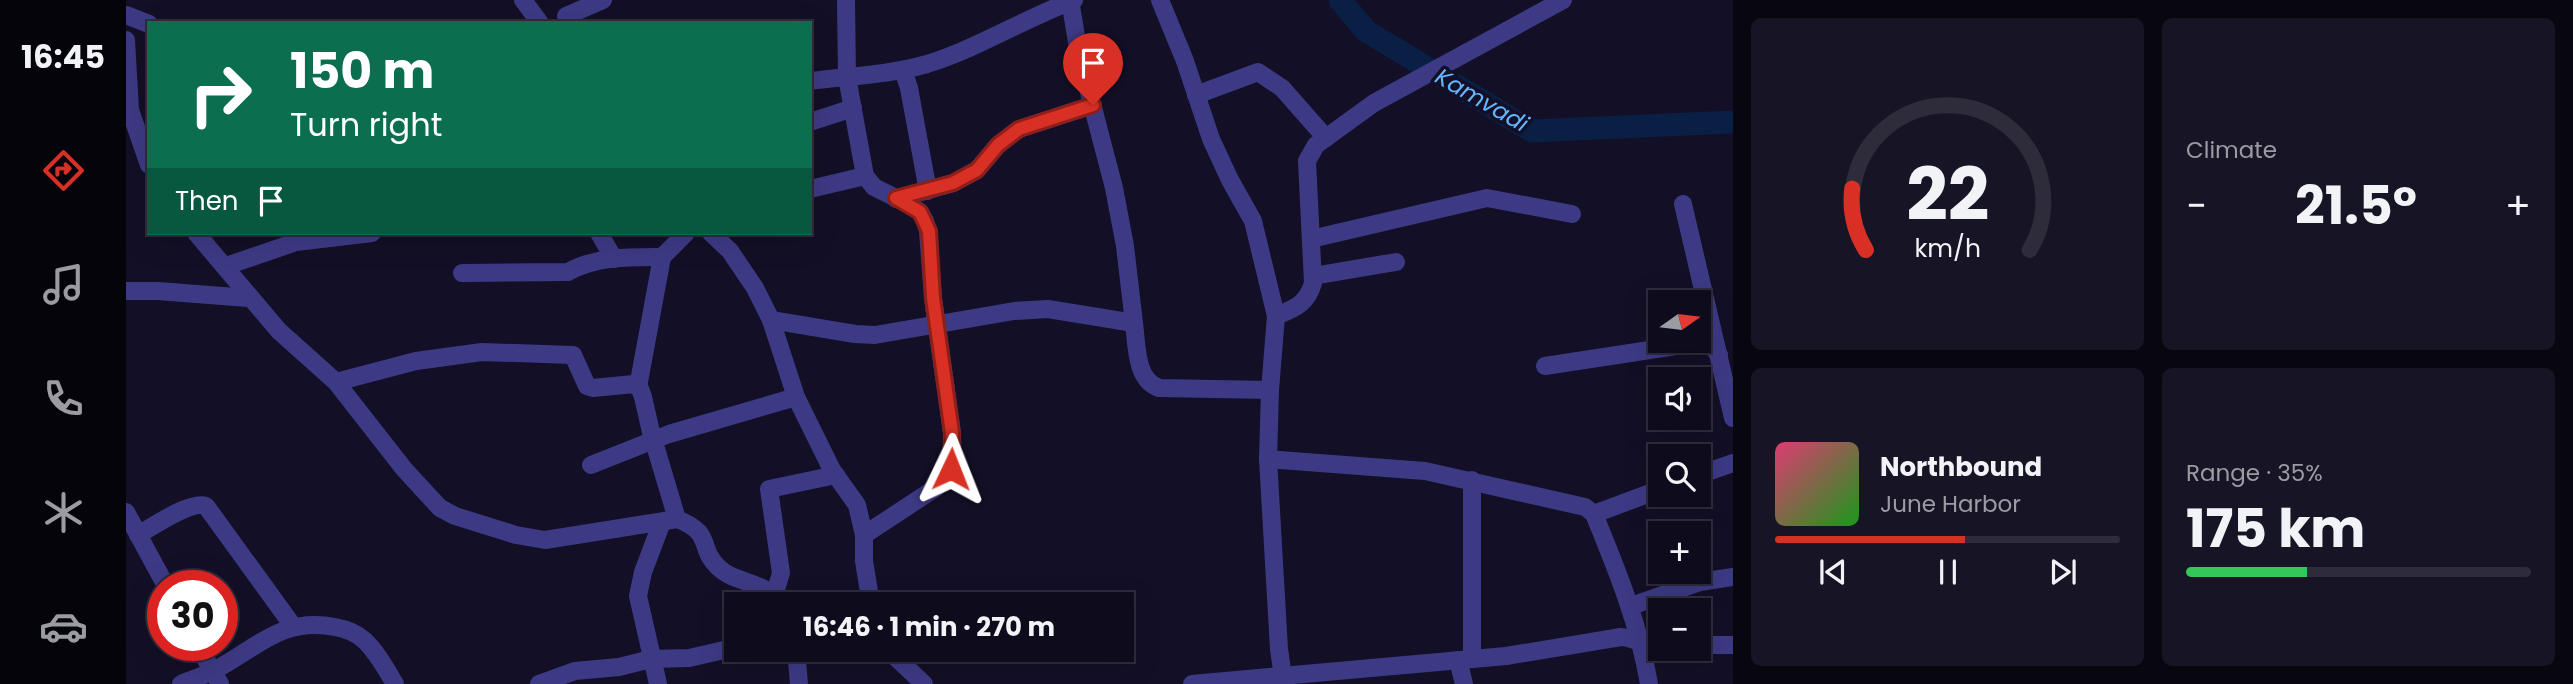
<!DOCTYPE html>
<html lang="en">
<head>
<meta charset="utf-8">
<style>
  :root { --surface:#0e0b1c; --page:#171425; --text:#f1f3f6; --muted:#9b9ba3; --line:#2e2b3b; --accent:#d93025 }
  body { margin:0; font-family:Poppins,sans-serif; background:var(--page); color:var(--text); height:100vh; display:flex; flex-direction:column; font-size:26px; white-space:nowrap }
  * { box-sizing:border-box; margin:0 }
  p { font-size:23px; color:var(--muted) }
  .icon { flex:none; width:38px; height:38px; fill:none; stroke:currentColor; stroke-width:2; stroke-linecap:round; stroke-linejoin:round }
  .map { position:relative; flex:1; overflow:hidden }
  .panel { display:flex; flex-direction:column; gap:18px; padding:18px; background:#08060f; width:840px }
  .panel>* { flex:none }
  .banner { position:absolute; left:21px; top:21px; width:665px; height:214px; border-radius:0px; box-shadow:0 7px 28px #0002,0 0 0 2px var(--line); background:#0b6e4f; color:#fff; overflow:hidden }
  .needle { width:46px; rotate:76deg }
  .fabs { position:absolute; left:1522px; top:290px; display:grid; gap:14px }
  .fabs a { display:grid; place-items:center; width:63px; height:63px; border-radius:0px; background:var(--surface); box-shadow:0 7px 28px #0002,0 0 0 2px var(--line); font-size:35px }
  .speed { position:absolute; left:21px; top:570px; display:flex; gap:14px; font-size:35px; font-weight:700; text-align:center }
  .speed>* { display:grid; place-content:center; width:91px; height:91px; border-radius:50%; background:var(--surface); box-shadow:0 7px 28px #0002,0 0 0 2px var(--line); line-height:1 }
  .speed .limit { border:10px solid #d22; background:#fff; color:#111 }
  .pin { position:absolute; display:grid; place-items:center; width:60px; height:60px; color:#fff; margin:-72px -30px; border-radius:50% 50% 50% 0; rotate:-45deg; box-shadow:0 0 7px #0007 }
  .pin .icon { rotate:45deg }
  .me { position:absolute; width:77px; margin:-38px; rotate:2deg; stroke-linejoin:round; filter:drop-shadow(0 0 5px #0008) }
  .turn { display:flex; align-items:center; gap:24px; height:147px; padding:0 28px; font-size:32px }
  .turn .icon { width:91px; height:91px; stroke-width:2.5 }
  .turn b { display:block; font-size:49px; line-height:60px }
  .then { display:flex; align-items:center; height:66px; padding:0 28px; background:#0003; gap:14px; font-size:26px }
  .big { font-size:52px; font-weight:700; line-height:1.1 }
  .panel .tile { flex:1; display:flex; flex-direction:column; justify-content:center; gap:10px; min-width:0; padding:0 24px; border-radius:10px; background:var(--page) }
  .panel .dial { align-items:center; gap:0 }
  .dial svg { height:182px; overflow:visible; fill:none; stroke:var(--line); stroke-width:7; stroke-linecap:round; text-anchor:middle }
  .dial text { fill:var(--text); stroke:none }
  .song { display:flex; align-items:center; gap:21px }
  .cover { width:84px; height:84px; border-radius:10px; background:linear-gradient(135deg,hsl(340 70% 55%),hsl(120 70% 35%)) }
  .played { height:7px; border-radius:4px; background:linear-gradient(90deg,var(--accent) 55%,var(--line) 55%) }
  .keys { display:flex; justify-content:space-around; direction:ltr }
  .heat { display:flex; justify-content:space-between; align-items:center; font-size:38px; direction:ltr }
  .charge { height:10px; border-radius:5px; background:linear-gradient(90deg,#34c759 35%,var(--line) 0) }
  .panel .tiles { flex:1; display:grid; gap:18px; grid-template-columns:repeat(2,1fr) }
  .trip { position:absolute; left:598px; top:592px; width:410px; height:70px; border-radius:0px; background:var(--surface); box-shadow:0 7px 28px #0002,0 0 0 2px var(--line); font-weight:700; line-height:70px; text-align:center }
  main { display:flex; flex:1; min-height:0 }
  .menu { display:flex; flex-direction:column; width:126px; justify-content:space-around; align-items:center; background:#06040b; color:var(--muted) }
  .menu .icon { width:49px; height:49px }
  .menu .current { color:var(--accent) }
  .menu b { font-size:32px; color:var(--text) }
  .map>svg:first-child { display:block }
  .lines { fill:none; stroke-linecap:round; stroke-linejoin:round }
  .river { stroke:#0a1f44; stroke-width:23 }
  .minor { stroke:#3d3a85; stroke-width:18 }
  .route-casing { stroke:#8d1f18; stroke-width:18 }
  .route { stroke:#d93025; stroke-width:12 }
  .labels { text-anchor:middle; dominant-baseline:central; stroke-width:7; stroke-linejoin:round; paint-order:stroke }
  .water-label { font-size:23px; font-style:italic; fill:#62b6ff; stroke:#130f26 }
</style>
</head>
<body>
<main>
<nav class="menu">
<b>16:45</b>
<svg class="icon current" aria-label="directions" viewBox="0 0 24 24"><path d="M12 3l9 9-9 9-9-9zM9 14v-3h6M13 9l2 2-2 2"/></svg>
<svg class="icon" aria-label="music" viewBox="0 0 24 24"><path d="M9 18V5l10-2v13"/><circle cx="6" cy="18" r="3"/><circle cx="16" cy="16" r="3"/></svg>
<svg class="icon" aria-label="phone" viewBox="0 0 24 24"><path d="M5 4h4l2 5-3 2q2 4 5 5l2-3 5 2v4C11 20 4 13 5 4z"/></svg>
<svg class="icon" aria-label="climate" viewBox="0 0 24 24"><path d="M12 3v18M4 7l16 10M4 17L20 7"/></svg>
<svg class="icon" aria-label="car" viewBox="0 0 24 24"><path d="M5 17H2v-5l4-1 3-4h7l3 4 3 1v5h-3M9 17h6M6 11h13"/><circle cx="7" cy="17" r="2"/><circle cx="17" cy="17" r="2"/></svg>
</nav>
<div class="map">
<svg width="1607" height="684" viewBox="0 0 1607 684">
  <rect width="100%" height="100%" fill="#130f26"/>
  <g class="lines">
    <path class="river" d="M1214 0 1240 31 1406 131 1607 122"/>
    <g class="minor">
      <path d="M397 0 414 23"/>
      <path d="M720 0 721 77 739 176 748 187 784 205 794 212 799 221 802 231 807 298 826 433C827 455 828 471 811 487L738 535"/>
      <path d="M1034 0 1059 61 1085 139 1104 180 1127 221 1150 316"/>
      <path d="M0 15 23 24"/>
      <path d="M440 16 477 0"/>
      <path d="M0 40 4 110 23 165"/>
      <path d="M777 70 783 88 802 191"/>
      <path d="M684 81C723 76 763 75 801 64 852 48 898 19 948 0"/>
      <path d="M1070 95 1132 72 1156 88 1200 138"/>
      <path d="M684 122 727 108"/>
      <path d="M684 189 739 176"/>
      <path d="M770 199 827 183 851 170 872 145 893 129 967 105"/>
      <path d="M1557 204 1607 418"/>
      <path d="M70 233 153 331 210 382 290 361 356 352 447 355 461 386 467 388 508 384 514 389 517 397 525 432 551 519C589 534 571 547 592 567 610 585 638 579 654 604"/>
      <path d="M473 233 488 259"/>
      <path d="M585 233 604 251 629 288 645 320 670 397 706 470 731 505 738 535V561L745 604"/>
      <path d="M1185 239 1361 198 1446 214"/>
      <path d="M100 266 170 242 246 233"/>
      <path d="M336 273 442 272C470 256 505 257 536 257"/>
      <path d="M1187 276 1270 262"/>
      <path d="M0 291H32L122 298"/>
      <path d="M645 320 729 334 749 335 888 311 922 309 1008 323 999 246 988 188 953 54 944 0"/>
      <path d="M1008 323C1011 345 1009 379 1033 388L1144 390"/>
      <path d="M1419 366 1576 342 1584 343 1593 355"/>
      <path d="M210 382 278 469 314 508 329 516 390 535 419 540 551 519"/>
      <path d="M512 387 536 257 560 233"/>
      <path d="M1142 459 1299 471 1459 507 1468 514C1491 570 1513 624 1523 684"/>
      <path d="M465 465 543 434 670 397"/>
      <path d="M1573 475 1607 463"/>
      <path d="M0 512 40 586"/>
      <path d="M1468 514 1535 489"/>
      <path d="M12 535C26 527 65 500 80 506L167 626"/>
      <path d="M648 596 655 573 643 489 710 475"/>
      <path d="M1505 606 1574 582 1607 577"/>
      <path d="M1573 645H1607"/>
      <path d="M72 646 94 684"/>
      <path d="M670 649 673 684"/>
      <path d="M761 649 798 684"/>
      <path d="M1346 659V480"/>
      <path d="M1332 660 1338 684"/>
      <path d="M55 684C65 680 76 676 85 672 129 650 155 616 209 627 220 629 229 632 238 640 251 652 260 669 269 684"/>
      <path d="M413 684 449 671 493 667 525 659 563 658 611 647"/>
      <path d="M532 684 512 596 517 572 536 522"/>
      <path d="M1066 684 1380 656 1495 637C1509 637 1520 648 1535 649"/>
      <path d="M1158 684 1153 649 1142 459 1144 390 1150 316C1169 308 1181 304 1187 283L1181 161 1190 145 1248 103 1437 0"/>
    </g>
  </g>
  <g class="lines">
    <defs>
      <path id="route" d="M825 469 826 433 807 298 803 231 794 212 770 198 827 183 851 170 872 145 893 129 967 105"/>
    </defs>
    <use href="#route" class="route-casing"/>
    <use href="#route" class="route"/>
  </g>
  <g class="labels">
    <g class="water-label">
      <text transform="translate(1356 100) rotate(30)">Kamvadi</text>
    </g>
  </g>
</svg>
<div class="fabs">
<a><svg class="needle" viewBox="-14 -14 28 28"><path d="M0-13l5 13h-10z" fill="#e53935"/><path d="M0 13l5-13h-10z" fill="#9b9ba3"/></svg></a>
<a><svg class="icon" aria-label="sound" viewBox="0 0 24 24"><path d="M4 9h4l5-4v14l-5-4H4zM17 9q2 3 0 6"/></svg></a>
<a><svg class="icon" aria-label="search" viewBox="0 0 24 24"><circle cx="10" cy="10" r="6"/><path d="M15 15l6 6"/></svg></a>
<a>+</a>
<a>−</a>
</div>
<div class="speed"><div class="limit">30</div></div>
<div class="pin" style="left:967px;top:105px;background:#d93025"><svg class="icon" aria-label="arrive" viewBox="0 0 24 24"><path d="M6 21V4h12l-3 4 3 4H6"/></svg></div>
<svg class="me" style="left:825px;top:469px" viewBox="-20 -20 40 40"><path d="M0-17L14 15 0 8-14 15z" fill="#d93025" stroke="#fff" stroke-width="4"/></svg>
<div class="trip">16:46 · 1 min · 270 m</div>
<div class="banner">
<div class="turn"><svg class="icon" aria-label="right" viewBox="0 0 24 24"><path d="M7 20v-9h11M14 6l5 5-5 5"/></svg><div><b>150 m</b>Turn right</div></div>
<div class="then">Then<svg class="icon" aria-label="arrive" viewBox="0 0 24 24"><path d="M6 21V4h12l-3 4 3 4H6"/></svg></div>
</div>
</div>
<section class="panel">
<div class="tiles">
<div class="tile dial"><svg viewBox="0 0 100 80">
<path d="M14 69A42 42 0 1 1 86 69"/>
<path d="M14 69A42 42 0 0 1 8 42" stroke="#d93025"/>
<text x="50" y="56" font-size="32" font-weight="700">22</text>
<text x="50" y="72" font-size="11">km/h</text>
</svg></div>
<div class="tile"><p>Climate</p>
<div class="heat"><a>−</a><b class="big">21.5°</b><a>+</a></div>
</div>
<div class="tile">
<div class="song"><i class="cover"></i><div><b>Northbound</b><p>June Harbor</p></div></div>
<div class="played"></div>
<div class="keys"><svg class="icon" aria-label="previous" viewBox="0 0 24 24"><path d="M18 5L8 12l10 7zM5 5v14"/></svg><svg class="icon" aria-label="pause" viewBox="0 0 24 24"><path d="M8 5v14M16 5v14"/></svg><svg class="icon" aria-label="next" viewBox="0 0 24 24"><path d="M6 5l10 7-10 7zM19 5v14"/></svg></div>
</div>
<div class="tile"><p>Range · 35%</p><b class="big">175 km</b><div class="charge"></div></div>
</div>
</section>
</main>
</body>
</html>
